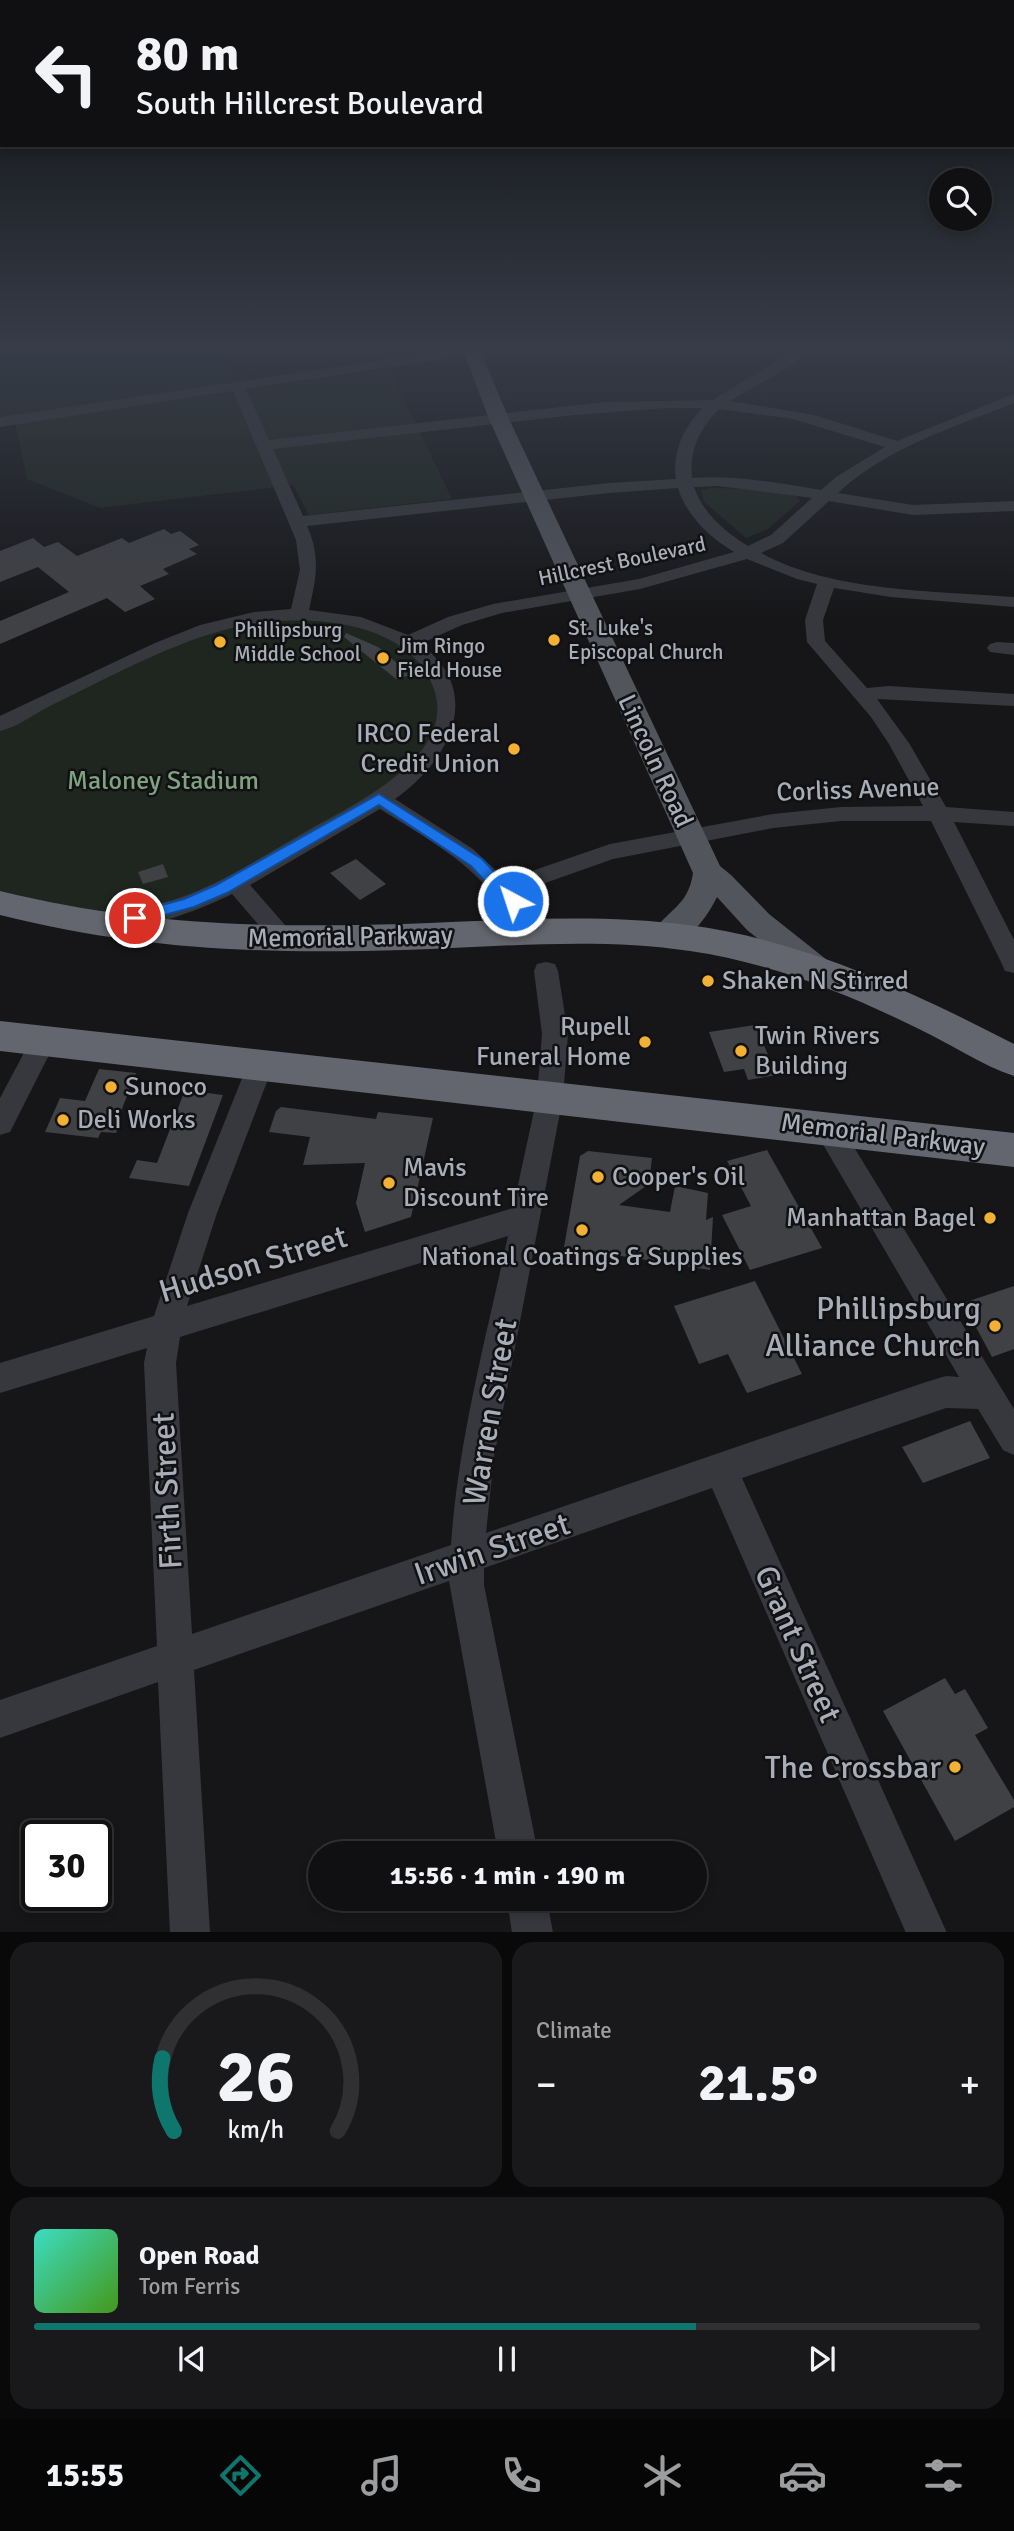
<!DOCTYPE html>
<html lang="en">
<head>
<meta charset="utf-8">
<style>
  :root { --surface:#101012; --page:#19191b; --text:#f1f3f6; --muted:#9c9d9f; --line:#303032; --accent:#0f766e }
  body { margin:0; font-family:Signika,sans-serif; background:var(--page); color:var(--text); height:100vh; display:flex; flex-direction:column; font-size:26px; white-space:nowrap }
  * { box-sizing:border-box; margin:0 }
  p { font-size:23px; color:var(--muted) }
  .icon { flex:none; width:38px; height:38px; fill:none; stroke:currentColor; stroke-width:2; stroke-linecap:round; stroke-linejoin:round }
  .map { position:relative; height:1932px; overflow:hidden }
  .sheet { display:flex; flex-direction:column; gap:10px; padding:10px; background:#09090a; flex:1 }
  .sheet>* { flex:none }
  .guide { position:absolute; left:0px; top:0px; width:1015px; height:147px; box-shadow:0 4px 10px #0003,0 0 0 2px var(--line); background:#101012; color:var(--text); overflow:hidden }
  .controls { position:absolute; left:929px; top:168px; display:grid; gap:14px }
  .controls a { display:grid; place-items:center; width:63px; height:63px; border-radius:50%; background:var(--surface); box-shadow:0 4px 10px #0003,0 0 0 2px var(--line); font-size:35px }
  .speed { position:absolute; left:21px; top:1820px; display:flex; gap:14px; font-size:35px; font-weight:700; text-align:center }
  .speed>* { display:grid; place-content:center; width:91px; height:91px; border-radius:50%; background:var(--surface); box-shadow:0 4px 10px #0003,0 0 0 2px var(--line); line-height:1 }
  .speed .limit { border:4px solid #111; border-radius:10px; background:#fff; color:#111 }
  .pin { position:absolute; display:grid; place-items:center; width:60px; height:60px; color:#fff; margin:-30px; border:4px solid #fff; border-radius:50%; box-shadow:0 2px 7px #0007 }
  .me { position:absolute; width:77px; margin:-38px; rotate:320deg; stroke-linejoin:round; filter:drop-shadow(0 0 5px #0008) }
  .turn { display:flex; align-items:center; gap:24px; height:147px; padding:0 21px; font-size:32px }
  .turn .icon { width:91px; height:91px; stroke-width:2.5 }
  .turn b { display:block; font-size:49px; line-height:60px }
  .big { font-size:52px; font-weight:700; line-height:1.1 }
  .sheet .tile { flex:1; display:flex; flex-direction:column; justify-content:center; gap:10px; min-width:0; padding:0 24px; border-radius:21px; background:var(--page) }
  .sheet .dial { align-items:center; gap:0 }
  .dial svg { height:182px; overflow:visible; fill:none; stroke:var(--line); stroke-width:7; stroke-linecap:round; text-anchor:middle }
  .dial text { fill:var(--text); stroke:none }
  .song { display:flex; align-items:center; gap:21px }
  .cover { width:84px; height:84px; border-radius:10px; background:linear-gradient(135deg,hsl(170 70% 55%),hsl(100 70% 35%)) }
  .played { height:7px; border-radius:4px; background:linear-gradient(90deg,var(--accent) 70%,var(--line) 70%) }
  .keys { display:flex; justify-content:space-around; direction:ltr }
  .heat { display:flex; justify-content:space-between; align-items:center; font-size:38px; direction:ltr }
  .sheet .tiles { flex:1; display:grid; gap:10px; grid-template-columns:1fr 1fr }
  .tile:last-child { grid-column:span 2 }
  .trip { position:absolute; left:308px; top:1841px; width:399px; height:70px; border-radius:35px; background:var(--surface); box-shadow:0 4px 10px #0003,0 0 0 2px var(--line); font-weight:700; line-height:70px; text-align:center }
  .menu { display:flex; height:112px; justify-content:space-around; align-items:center; background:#060607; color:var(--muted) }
  .menu .icon { width:49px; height:49px }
  .menu .on { color:var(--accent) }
  .menu b { font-size:32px; color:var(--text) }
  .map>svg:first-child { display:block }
  .green { fill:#1e261f }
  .building { fill:#404145 }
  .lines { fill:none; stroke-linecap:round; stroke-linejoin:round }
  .minor { fill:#37383d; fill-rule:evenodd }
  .major { fill:#53555c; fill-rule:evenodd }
  .highway { fill:#63666e; fill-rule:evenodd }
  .route { fill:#1a73e8; stroke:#114b97; stroke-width:2 }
  .poi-dot { fill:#f2b134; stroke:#111113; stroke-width:2.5 }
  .labels { text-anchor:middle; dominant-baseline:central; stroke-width:5; stroke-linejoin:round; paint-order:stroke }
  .far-street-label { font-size:21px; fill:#a8adb8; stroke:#111113 }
  .far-poi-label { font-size:21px; fill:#a8adb8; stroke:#111113; text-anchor:start }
  .poi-label { font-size:26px; fill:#a8adb8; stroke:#111113; text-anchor:start }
  .street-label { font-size:26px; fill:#a8adb8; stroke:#111113 }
  .park-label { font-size:26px; fill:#7fa381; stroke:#111113 }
  .near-street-label { font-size:32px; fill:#a8adb8; stroke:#111113 }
  .near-poi-label { font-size:32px; fill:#a8adb8; stroke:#111113; text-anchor:end }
</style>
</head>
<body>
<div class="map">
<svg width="1014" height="1933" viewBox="0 0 1014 1933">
  <rect width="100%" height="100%" fill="#161618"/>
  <g class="green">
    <path d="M0 350H222L237 383 0 417Z"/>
    <path d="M390 370 452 499 309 515 293 485 100 508 27 479 15 422Z"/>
    <path d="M709 488 748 489 796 496 800 501 768 529 746 538 704 502 701 490Z"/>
    <path d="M324 617 408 642 446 703 416 771 235 882 135 918 0 903V725L215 626Z"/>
  </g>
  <g class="building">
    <path d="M164 529 171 534 180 531 199 545 189 549 197 554 163 569 169 574 140 586 155 599 125 612 107 598 0 644V621L69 592 38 567 0 582V551L33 538 44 547 58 542 77 556 122 538 129 543Z"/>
    <path d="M346 633 378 647 411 675 396 679 344 637Z"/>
    <path d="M356 859 386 884 360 900 330 873Z"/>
    <path d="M163 864 168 877 143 884 138 872Z"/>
    <path d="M755 1025 777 1075 748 1080 744 1069 724 1072 709 1032Z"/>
    <path d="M99 1069 136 1073 118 1119H122L116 1133 101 1132 98 1138 45 1132 60 1098 85 1101Z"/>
    <path d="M185 1090 223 1095 189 1186 129 1178 137 1160 157 1163Z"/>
    <path d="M281 1107 376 1119 378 1112 433 1118 411 1217 365 1232 356 1203 365 1163 303 1165 310 1137 269 1132 276 1111Z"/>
    <path d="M767 1150 822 1248 750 1270 722 1215 751 1206 727 1161Z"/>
    <path d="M588 1151 652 1158 649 1184 619 1205 670 1212 675 1186 708 1193 706 1220 713 1217 710 1270 564 1247 580 1156Z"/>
    <path d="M755 1281 802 1374 747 1393 728 1354 699 1364 674 1306Z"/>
    <path d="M1014 1286V1349L992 1357 963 1303Z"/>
    <path d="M970 1421 990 1458 923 1483 902 1447Z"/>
    <path d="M945 1678 955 1694 965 1689 988 1728 975 1735 1014 1800V1807L955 1841 883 1711Z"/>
  </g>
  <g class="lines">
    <g class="minor">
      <path d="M451 350 478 351 471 355 246 389 269 440 606 402 713 400 794 350H809L794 364 730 401 814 415 897 441 1014 394V403C954 427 886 448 838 493L913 505 1014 501V511L913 515 829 501 783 543 761 553C831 592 935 591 1014 597V607L891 597 834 588 823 620 825 641 867 688 889 686 1014 694V706L877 699 909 743 946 807 1014 812V826L954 822 1014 940V973L1005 971 1002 964 931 821H841L773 828 613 859 517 893 538 933 534 939 526 942 518 939C509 925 504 909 494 896 465 858 419 834 380 809L250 885 292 933 296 939 292 945 284 948 276 945 232 894C205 908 130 937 102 928L98 922 102 916C127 908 154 907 179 898 224 882 263 856 305 832 359 801 483 746 420 664 389 625 324 618 278 621 201 625 121 672 52 705 35 713 18 727 0 731V716L4 714 155 643 200 625 254 612 291 609 300 570 296 540 233 391 0 427V417ZM667 408H703C684 426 672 452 676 479L609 483 303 516 273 449 575 415ZM719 409 793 419 885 447 836 477 821 490C778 483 736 475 692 478 689 450 700 428 719 409ZM718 486 812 498 771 535 748 546C725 532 703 513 694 487ZM678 488C686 515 710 538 734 552L639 579 493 604 448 617 408 635 361 617 309 610C316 578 321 557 307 526L609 493ZM747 559 797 579 817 584 805 620 807 642 871 717 889 744 923 806 841 807 773 814 610 844 506 880 473 849 395 799C449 761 486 692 420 644L462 625 502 613 640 589Z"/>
      <path d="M810 350H969L962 354 887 358 817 354Z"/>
      <path d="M997 642 1014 643V655L990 652 987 648 990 644Z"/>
      <path d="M546 962 555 964 558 971 568 1034 563 1097 494 1457 486 1533 926 1382 946 1376 959 1377 814 1129 818 1121 828 1118 838 1121 1014 1409V1455L1003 1450 978 1409 946 1408 742 1478 947 1933H906L712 1488 484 1568V1585L538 1853H498L449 1581 194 1670 210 1933H170L158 1682 0 1738V1700L157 1646 144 1363 147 1348 0 1393V1363L154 1316 188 1213 247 1066 251 1059 260 1055 269 1059 273 1066 217 1213 187 1306 513 1208 537 1097 542 1034 534 971 537 964ZM508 1236C486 1338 458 1441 451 1545L192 1634 176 1363 180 1337Z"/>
      <path d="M43 1031 52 1034 56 1041 10 1132 0 1135V1098L34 1034Z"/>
      <path d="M507 1899H547L553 1933H512Z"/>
    </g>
    <path class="major" d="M463 350H491L482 355 509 419 720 866 731 875 769 914 827 960 832 968 827 976 816 980 805 976 747 930 717 897C706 919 684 951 656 943L652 935C666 909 688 908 693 873L489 419Z"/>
    <g class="highway">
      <path d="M0 891C139 925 261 928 403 924 498 921 594 913 688 925 804 940 911 991 1014 1044V1076C981 1065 951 1044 919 1029 846 993 771 963 690 951 596 937 499 947 404 950 261 954 140 950 0 915Z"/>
      <path d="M0 1021 1014 1133V1167L0 1051Z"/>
    </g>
  </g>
  <linearGradient id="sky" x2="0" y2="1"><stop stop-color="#0c0c0d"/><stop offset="0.56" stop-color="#363c48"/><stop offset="1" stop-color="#363c48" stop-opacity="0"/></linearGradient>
  <rect width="1014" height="620" fill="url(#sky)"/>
  <path class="route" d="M379 794 482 859 518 897 520 901 518 905H507L471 866 379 805 227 893 194 907 135 923 127 918 129 914 184 899 216 885Z"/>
  <g class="poi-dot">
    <circle cx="554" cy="640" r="7"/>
    <circle cx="220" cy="642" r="7"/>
    <circle cx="383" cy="658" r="7"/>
    <circle cx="514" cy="749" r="7"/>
    <circle cx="708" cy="981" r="7"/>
    <circle cx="645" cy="1042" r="7"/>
    <circle cx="741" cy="1051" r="7"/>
    <circle cx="111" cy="1087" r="7"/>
    <circle cx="63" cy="1120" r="7"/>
    <circle cx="598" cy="1177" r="7"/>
    <circle cx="389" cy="1183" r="7"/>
    <circle cx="990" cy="1218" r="7"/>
    <circle cx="582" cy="1230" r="7"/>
    <circle cx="995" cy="1326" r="7"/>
    <circle cx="955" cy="1767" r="7"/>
  </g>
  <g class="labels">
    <g class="far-street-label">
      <text transform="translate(622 561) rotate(-12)">Hillcrest Boulevard</text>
    </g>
    <g class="far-poi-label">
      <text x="568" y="628">St. Luke's<tspan x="568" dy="24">Episcopal Church</tspan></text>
      <text x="234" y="630">Phillipsburg<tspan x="234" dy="24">Middle School</tspan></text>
      <text x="397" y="646">Jim Ringo<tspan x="397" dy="24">Field House</tspan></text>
    </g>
    <g class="poi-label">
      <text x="500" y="734" text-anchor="end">IRCO Federal<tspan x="500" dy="30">Credit Union</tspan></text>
      <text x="722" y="981">Shaken N Stirred</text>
      <text x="631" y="1027" text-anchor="end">Rupell<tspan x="631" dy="30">Funeral Home</tspan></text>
      <text x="755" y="1036">Twin Rivers<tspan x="755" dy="30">Building</tspan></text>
      <text x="125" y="1087">Sunoco</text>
      <text x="77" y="1120">Deli Works</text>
      <text x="403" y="1168">Mavis<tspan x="403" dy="30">Discount Tire</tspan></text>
      <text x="612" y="1177">Cooper's Oil</text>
      <text x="976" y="1218" text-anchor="end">Manhattan Bagel</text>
      <text x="582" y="1257" text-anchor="middle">National Coatings &amp; Supplies</text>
    </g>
    <g class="street-label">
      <text transform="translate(655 761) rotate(65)">Lincoln Road</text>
      <text transform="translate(858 790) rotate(-2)">Corliss Avenue</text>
      <text transform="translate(350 937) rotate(-1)">Memorial Parkway</text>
      <text transform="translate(883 1135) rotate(7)">Memorial Parkway</text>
    </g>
    <g class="park-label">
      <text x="163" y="781">Maloney Stadium</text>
    </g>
    <g class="near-street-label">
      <text transform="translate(253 1264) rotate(-17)">Hudson Street</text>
      <text transform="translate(490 1412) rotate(-80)">Warren Street</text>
      <text transform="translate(167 1491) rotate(-93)">Firth Street</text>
      <text transform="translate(492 1549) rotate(-19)">Irwin Street</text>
      <text transform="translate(798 1644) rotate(66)">Grant Street</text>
    </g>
    <g class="near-poi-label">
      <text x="981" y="1308">Phillipsburg<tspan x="981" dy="37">Alliance Church</tspan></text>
      <text x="941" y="1767">The Crossbar</text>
    </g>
  </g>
</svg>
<div class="controls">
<a><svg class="icon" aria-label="search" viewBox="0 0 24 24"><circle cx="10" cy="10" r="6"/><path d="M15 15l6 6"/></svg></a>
</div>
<div class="speed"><div class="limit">30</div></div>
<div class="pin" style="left:135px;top:918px;background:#d93025"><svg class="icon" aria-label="arrive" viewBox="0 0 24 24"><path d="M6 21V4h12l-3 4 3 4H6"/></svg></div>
<svg class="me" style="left:513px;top:901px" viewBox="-20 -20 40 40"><circle r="17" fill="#1a73e8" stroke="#fff" stroke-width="3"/><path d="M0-11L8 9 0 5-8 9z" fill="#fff"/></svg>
<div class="trip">15:56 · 1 min · 190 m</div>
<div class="guide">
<div class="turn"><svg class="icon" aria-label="left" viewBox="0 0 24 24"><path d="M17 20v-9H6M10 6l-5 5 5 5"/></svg><div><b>80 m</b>South Hillcrest Boulevard</div></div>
</div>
</div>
<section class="sheet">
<div class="tiles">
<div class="tile dial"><svg viewBox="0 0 100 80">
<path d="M14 69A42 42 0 1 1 86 69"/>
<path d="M14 69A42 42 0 0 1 9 37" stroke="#0f766e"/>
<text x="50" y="56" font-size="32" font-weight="700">26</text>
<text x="50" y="72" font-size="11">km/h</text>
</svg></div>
<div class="tile"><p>Climate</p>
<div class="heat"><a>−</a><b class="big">21.5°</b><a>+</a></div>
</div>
<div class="tile">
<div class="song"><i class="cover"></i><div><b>Open Road</b><p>Tom Ferris</p></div></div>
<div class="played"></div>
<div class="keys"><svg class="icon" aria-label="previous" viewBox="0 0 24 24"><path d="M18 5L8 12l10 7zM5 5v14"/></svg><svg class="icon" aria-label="pause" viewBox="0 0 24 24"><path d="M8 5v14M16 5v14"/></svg><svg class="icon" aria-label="next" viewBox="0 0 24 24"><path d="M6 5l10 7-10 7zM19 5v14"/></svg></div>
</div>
</div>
</section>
<nav class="menu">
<b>15:55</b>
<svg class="icon on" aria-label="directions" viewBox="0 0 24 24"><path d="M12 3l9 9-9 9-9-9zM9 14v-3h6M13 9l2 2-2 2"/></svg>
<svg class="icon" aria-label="music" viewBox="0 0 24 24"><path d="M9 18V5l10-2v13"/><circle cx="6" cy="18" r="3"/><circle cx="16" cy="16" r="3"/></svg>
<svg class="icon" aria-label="phone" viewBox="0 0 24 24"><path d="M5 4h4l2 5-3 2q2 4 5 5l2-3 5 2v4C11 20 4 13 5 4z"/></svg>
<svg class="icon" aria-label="climate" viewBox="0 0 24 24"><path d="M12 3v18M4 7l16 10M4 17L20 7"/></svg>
<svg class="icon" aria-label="car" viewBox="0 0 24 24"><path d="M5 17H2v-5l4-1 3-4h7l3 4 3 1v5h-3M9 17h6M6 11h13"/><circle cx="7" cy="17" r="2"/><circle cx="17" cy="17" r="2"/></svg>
<svg class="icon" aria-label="filters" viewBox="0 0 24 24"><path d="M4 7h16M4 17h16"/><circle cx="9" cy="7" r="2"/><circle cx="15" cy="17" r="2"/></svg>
</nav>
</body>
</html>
